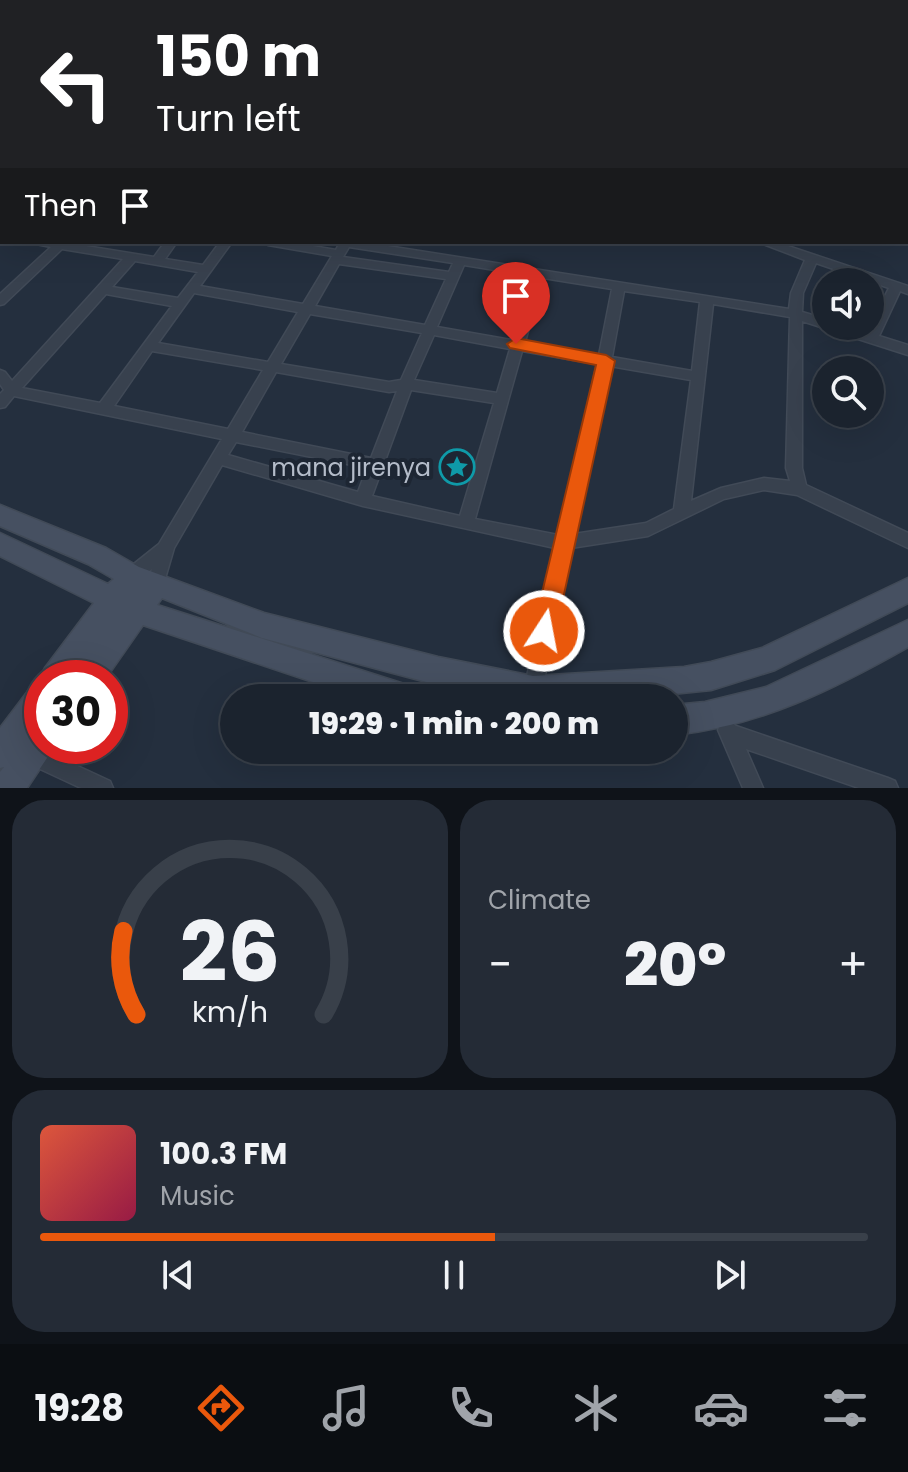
<!DOCTYPE html>
<html lang="en">
<head>
<meta charset="utf-8">
<style>
  :root { --surface:#1b232e; --page:#242b36; --text:#f1f3f6; --muted:#a0a4aa; --line:#39404a; --accent:#ea580c }
  body { margin:0; font-family:Poppins,sans-serif; background:var(--page); color:var(--text); height:100vh; display:flex; flex-direction:column; font-size:30px; white-space:nowrap }
  * { box-sizing:border-box; margin:0 }
  p { font-size:26px; color:var(--muted) }
  .icon { flex:none; width:44px; height:44px; fill:none; stroke:currentColor; stroke-width:2; stroke-linecap:round; stroke-linejoin:round }
  .map { position:relative; height:788px; overflow:hidden }
  .drawer { display:flex; flex-direction:column; gap:12px; padding:12px; background:#0f1319; flex:1 }
  .drawer>* { flex:none }
  .banner { position:absolute; left:0px; top:0px; width:908px; height:244px; box-shadow:0 8px 32px #0002,0 0 0 2px var(--line); background:#202124; color:#fff; overflow:hidden }
  .controls { position:absolute; left:812px; top:268px; display:grid; gap:16px }
  .controls a { display:grid; place-items:center; width:72px; height:72px; border-radius:50%; background:var(--surface); box-shadow:0 8px 32px #0002,0 0 0 2px var(--line); font-size:40px }
  .speed { position:absolute; left:24px; top:660px; display:flex; gap:16px; font-size:40px; font-weight:700; text-align:center }
  .speed>* { display:grid; place-content:center; width:104px; height:104px; border-radius:50%; background:var(--surface); box-shadow:0 8px 32px #0002,0 0 0 2px var(--line); line-height:1 }
  .speed .limit { border:12px solid #d22; background:#fff; color:#111 }
  .pin { position:absolute; display:grid; place-items:center; width:68px; height:68px; color:#fff; margin:-82px -34px; border-radius:50% 50% 50% 0; rotate:-45deg; box-shadow:0 0 8px #0007 }
  .pin .icon { rotate:45deg }
  .me { position:absolute; width:88px; margin:-44px; rotate:11deg; stroke-linejoin:round; filter:drop-shadow(0 0 6px #0008) }
  .turn { display:flex; align-items:center; gap:28px; height:168px; padding:0 24px; font-size:36px }
  .turn .icon { width:104px; height:104px; stroke-width:2.5 }
  .turn b { display:block; font-size:56px; line-height:68px }
  .then { display:flex; align-items:center; height:76px; padding:0 24px; background:#0003; gap:16px; font-size:30px }
  .big { font-size:60px; font-weight:800; line-height:1.1 }
  .drawer .tile { flex:1; display:flex; flex-direction:column; justify-content:center; gap:12px; min-width:0; padding:0 28px; border-radius:32px; background:var(--page) }
  .drawer .dial { align-items:center; gap:0 }
  .dial svg { height:208px; overflow:visible; fill:none; stroke:var(--line); stroke-width:7; stroke-linecap:round; text-anchor:middle }
  .dial text { fill:var(--text); stroke:none }
  .song { display:flex; align-items:center; gap:24px }
  .cover { width:96px; height:96px; border-radius:12px; background:linear-gradient(135deg,hsl(10 70% 55%),hsl(340 70% 35%)) }
  .played { height:8px; border-radius:4px; background:linear-gradient(90deg,var(--accent) 55%,var(--line) 55%) }
  .keys { display:flex; justify-content:space-around; direction:ltr }
  .heat { display:flex; justify-content:space-between; align-items:center; font-size:44px; direction:ltr }
  .drawer .tiles { flex:1; display:grid; gap:12px; grid-template-columns:1fr 1fr }
  .tile:last-child { grid-column:span 2 }
  .trip { position:absolute; left:220px; top:684px; width:468px; height:80px; border-radius:40px; background:var(--surface); box-shadow:0 8px 32px #0002,0 0 0 2px var(--line); font-weight:800; line-height:80px; text-align:center }
  .dock { display:flex; height:128px; justify-content:space-around; align-items:center; background:#0b0e12; color:var(--muted) }
  .dock .icon { width:56px; height:56px }
  .dock .active { color:var(--accent) }
  .dock b { font-size:36px; color:var(--text) }
  .map>svg:first-child { display:block }
  .lines { fill:none; stroke-linecap:round; stroke-linejoin:round }
  .minor-casing { stroke:#414a57; stroke-width:3 }
  .secondary-casing { stroke:#414a57; stroke-width:3 }
  .minor { fill:#38414e; fill-rule:evenodd }
  .secondary { fill:#465061; fill-rule:evenodd }
  .route { fill:#ea580c; stroke:#983908; stroke-width:2 }
  .labels { text-anchor:middle; dominant-baseline:central; stroke-width:8; stroke-linejoin:round; paint-order:stroke }
  .poi-label { font-size:24px; fill:#b4bcc9; stroke:#1d2633; text-anchor:end }
</style>
</head>
<body>
<div class="map">
<svg width="908" height="788" viewBox="0 0 908 788">
  <rect width="100%" height="100%" fill="#242f3e"/>
  <g class="lines">
    <defs>
      <g id="minor">
        <path d="M399 0H407L398 2Z"/>
        <path d="M481 0H489L480 2Z"/>
        <path d="M543 0H551L542 2Z"/>
        <path d="M787 0H795L786 2Z"/>
        <path d="M859 0H867L858 2Z"/>
        <path d="M895 0H908V4Z"/>
        <rect x="0" y="17" width="2" height="5"/>
        <rect x="906" y="24" width="2" height="5"/>
        <path d="M908 34V41L906 42V35Z"/>
        <rect x="906" y="60" width="2" height="6"/>
        <path d="M2 97V104L0 105V98Z"/>
        <path d="M908 102V111L906 112V103Z"/>
        <path d="M0 118 2 119V125L0 124Z"/>
        <path d="M906 134 908 135V141L906 140Z"/>
        <rect x="0" y="142" width="2" height="6"/>
        <rect x="0" y="166" width="2" height="6"/>
        <rect x="906" y="184" width="2" height="6"/>
        <rect x="0" y="201" width="2" height="7"/>
        <path d="M0 236H2V242H5L0 243Z"/>
        <path d="M906 236H908V242H904H906Z"/>
        <path d="M34 242H61L154 257 165 242H177L165 259 203 265 220 242H232L200 286 303 304 332 256 268 245 262 242H289L336 250 340 242H362L789 309 791 293 805 260 758 242H776L908 286V294L900 291 879 336 908 345V355L802 321V468L806 485 908 533V548L797 495 764 490 724 499 648 536 571 548 542 690 540 696H526L524 690 555 548 363 506 222 465 174 548 162 589 156 591 150 589 147 584 152 569 131 583 125 581 123 576 125 571 159 544 222 439 14 396 5 407 0 408V394L4 390 0 384V370L5 372 12 381 123 259 62 249 4 304 0 305V294L51 247 36 244ZM349 247 453 263 449 272 343 257ZM135 261 198 272 178 298 112 287ZM816 263 889 288 867 332 848 326H826V319L802 312 803 293ZM339 264 446 279 425 325 315 306ZM464 265 531 276 512 340 437 327ZM543 278 612 289 599 355 525 342ZM624 291 700 302 692 371 612 357ZM194 293 298 312 268 362 158 343ZM106 294 172 306 100 403 22 388ZM713 304 790 317 786 468 790 481 764 478 721 488 691 501ZM310 314 422 333 401 380 389 382 281 364ZM434 335 510 349 497 393 414 380ZM152 351 263 370 228 429 114 406ZM522 351 597 364 558 535 475 519ZM610 366 691 380 674 509 646 523 574 534ZM276 372 389 392 397 391 371 458 242 432ZM411 390 494 403 460 516 372 496ZM236 442 367 468 358 492 228 455Z"/>
        <path d="M728 720 736 726 888 778 895 781 898 788H859L746 749 763 788H743L718 730 721 723Z"/>
        <path d="M32 745 110 781 113 788H81L25 762 22 755 25 748Z"/>
      </g>
      <g id="secondary">
        <path d="M36 0H49L35 2Z"/>
        <path d="M2 24V33L0 34V25Z"/>
        <path d="M0 505 106 548 139 567 264 613 438 657 533 676 684 667 711 662 762 648 908 578V603L775 670 711 690 633 698H503L438 685 262 638 162 598 157 605 404 684 414 688 419 698H361L143 625 106 678H74L78 670 72 678H42V682L40 678 45 668 94 603 0 556V533L108 584 114 579 88 564 0 526Z"/>
        <path d="M908 620V647C834 689 760 726 674 735V705L705 702 766 687Z"/>
        <path d="M42 682V721L37 728 42 726V746H55L27 788H0V772L4 767 0 768V728L32 686Z"/>
      </g>
    </defs>
    <use href="#minor" class="minor-casing"/>
    <use href="#secondary" class="secondary-casing"/>
    <use href="#minor" class="minor"/>
    <use href="#secondary" class="secondary"/>
  </g>
  <path class="route" d="M516 338 606 355 615 361 556 631 552 638 544 642 536 638 533 631 596 365 510 348 507 344Z"/>
  <defs>
    <symbol id="sight-ring" viewBox="-11 -11 22 22"><circle r="9.5" fill="#1d2633" stroke="#0f9aa8" stroke-width="1.5"/><path d="M0-6L1.8-2.2L6-1.7L2.9 1.2L3.7 5.4L0 3.3L-3.7 5.4L-2.9 1.2L-6-1.7L-1.8-2.2Z" fill="#0f9aa8"/></symbol>
  </defs>
  <g fill-rule="evenodd">
    <use href="#sight-ring" x="437" y="447" width="40" height="40"/>
  </g>
  <g class="labels">
    <g class="poi-label">
      <text x="431" y="467">mana jirenya</text>
    </g>
  </g>
</svg>
<div class="controls">
<a><svg class="icon" aria-label="sound" viewBox="0 0 24 24"><path d="M4 9h4l5-4v14l-5-4H4zM17 9q2 3 0 6"/></svg></a>
<a><svg class="icon" aria-label="search" viewBox="0 0 24 24"><circle cx="10" cy="10" r="6"/><path d="M15 15l6 6"/></svg></a>
</div>
<div class="speed"><div class="limit">30</div></div>
<div class="pin" style="left:516px;top:344px;background:#d93025"><svg class="icon" aria-label="arrive" viewBox="0 0 24 24"><path d="M6 21V4h12l-3 4 3 4H6"/></svg></div>
<svg class="me" style="left:544px;top:631px" viewBox="-20 -20 40 40"><circle r="17" fill="#ea580c" stroke="#fff" stroke-width="3"/><path d="M0-11L8 9 0 5-8 9z" fill="#fff"/></svg>
<div class="trip">19:29 · 1 min · 200 m</div>
<div class="banner">
<div class="turn"><svg class="icon" aria-label="left" viewBox="0 0 24 24"><path d="M17 20v-9H6M10 6l-5 5 5 5"/></svg><div><b>150 m</b>Turn left</div></div>
<div class="then">Then<svg class="icon" aria-label="arrive" viewBox="0 0 24 24"><path d="M6 21V4h12l-3 4 3 4H6"/></svg></div>
</div>
</div>
<section class="drawer">
<div class="tiles">
<div class="tile dial"><svg viewBox="0 0 100 80">
<path d="M14 69A42 42 0 1 1 86 69"/>
<path d="M14 69A42 42 0 0 1 9 37" stroke="#ea580c"/>
<text x="50" y="56" font-size="32" font-weight="700">26</text>
<text x="50" y="72" font-size="11">km/h</text>
</svg></div>
<div class="tile"><p>Climate</p>
<div class="heat"><a>−</a><b class="big">20°</b><a>+</a></div>
</div>
<div class="tile">
<div class="song"><i class="cover"></i><div><b>100.3 FM</b><p>Music</p></div></div>
<div class="played"></div>
<div class="keys"><svg class="icon" aria-label="previous" viewBox="0 0 24 24"><path d="M18 5L8 12l10 7zM5 5v14"/></svg><svg class="icon" aria-label="pause" viewBox="0 0 24 24"><path d="M8 5v14M16 5v14"/></svg><svg class="icon" aria-label="next" viewBox="0 0 24 24"><path d="M6 5l10 7-10 7zM19 5v14"/></svg></div>
</div>
</div>
</section>
<nav class="dock">
<b>19:28</b>
<svg class="icon active" aria-label="directions" viewBox="0 0 24 24"><path d="M12 3l9 9-9 9-9-9zM9 14v-3h6M13 9l2 2-2 2"/></svg>
<svg class="icon" aria-label="music" viewBox="0 0 24 24"><path d="M9 18V5l10-2v13"/><circle cx="6" cy="18" r="3"/><circle cx="16" cy="16" r="3"/></svg>
<svg class="icon" aria-label="phone" viewBox="0 0 24 24"><path d="M5 4h4l2 5-3 2q2 4 5 5l2-3 5 2v4C11 20 4 13 5 4z"/></svg>
<svg class="icon" aria-label="climate" viewBox="0 0 24 24"><path d="M12 3v18M4 7l16 10M4 17L20 7"/></svg>
<svg class="icon" aria-label="car" viewBox="0 0 24 24"><path d="M5 17H2v-5l4-1 3-4h7l3 4 3 1v5h-3M9 17h6M6 11h13"/><circle cx="7" cy="17" r="2"/><circle cx="17" cy="17" r="2"/></svg>
<svg class="icon" aria-label="filters" viewBox="0 0 24 24"><path d="M4 7h16M4 17h16"/><circle cx="9" cy="7" r="2"/><circle cx="15" cy="17" r="2"/></svg>
</nav>
</body>
</html>
